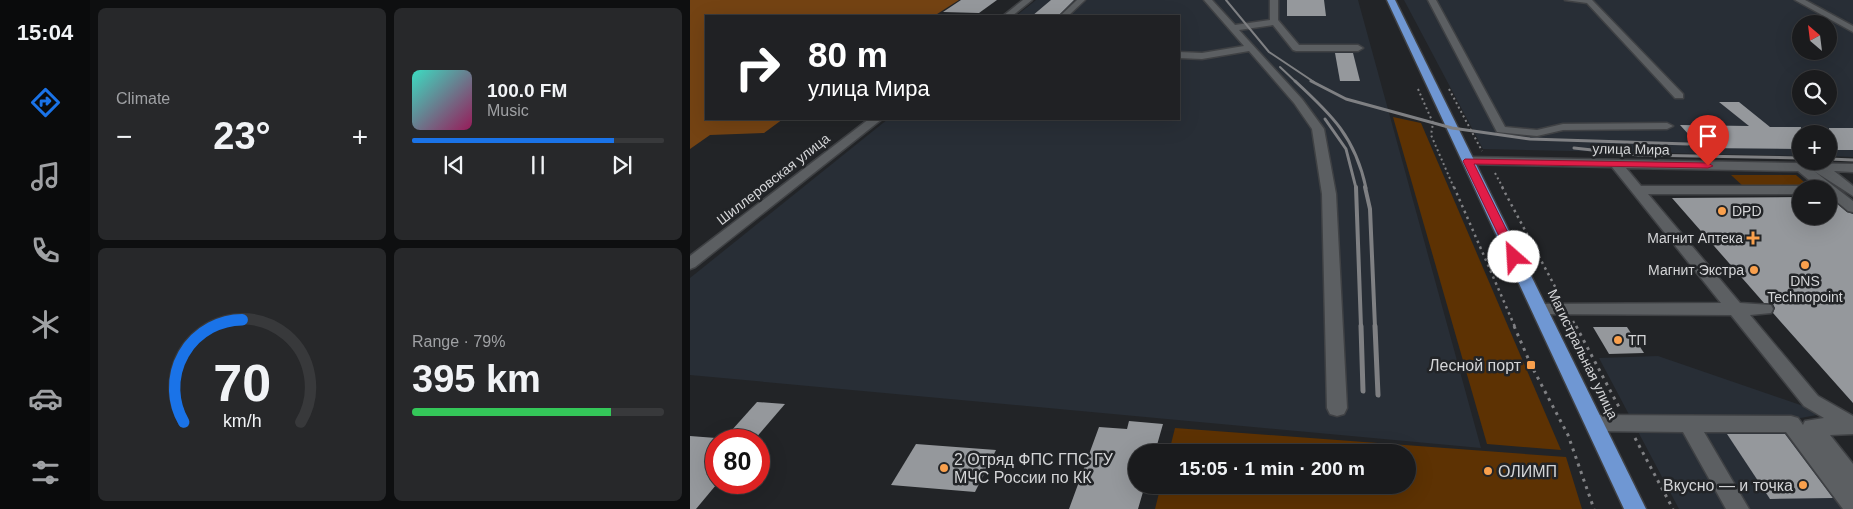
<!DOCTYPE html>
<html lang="en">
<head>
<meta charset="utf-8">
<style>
  :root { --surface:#1a1b1d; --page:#27282a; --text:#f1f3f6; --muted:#9fa1a4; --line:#38393b; --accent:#1a73e8 }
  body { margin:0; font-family:Helvetica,sans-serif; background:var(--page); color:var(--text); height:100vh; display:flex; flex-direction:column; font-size:19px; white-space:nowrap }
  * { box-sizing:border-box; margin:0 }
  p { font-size:16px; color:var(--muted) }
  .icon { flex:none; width:28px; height:28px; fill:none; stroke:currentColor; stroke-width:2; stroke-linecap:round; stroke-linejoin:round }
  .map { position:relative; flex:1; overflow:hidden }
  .panel { display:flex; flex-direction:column; gap:8px; padding:8px; background:#0e0f10; width:600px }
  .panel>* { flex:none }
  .guide { position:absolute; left:15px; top:15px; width:475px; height:105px; border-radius:0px; box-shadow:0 5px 20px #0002,0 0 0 1px var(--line); background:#202124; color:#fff; overflow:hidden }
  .needle { width:32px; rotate:332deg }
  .buttons { position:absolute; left:1102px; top:15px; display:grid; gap:10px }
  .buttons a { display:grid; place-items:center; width:45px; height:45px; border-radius:50%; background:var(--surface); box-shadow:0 5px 20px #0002,0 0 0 1px var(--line); font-size:25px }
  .speed { position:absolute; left:15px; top:429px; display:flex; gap:10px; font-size:25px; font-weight:700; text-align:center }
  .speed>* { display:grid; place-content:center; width:65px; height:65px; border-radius:50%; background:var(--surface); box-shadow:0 5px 20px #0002,0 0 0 1px var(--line); line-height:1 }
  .speed .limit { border:8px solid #d22; background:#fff; color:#111 }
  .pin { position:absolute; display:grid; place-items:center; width:42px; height:42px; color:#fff; margin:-51px -21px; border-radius:50% 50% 50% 0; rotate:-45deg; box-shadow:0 0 5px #0007 }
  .pin .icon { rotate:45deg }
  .me { position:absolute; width:55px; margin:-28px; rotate:334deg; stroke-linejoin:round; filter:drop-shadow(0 0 4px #0008) }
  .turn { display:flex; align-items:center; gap:18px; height:105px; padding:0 20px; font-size:22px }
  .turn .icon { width:65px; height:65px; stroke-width:2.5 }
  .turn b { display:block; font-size:35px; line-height:42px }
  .big { font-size:38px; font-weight:700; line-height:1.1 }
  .panel .tile { flex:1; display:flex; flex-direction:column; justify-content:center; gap:8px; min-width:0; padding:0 18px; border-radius:8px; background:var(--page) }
  .panel .dial { align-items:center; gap:0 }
  .dial svg { height:130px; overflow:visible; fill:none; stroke:var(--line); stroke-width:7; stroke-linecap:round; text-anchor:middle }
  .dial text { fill:var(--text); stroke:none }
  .song { display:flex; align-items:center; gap:15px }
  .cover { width:60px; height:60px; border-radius:8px; background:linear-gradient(135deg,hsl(170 70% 55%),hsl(330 70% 35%)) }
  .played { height:5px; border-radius:2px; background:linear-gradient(90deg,var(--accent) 80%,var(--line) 80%) }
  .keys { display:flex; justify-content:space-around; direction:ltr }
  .heat { display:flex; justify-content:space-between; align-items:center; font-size:28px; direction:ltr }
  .charge { height:8px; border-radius:4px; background:linear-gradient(90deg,#34c759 79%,var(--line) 0) }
  .panel .tiles { flex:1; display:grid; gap:8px; grid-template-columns:repeat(2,1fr) }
  .trip { position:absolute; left:438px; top:444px; width:288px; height:50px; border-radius:25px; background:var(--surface); box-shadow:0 5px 20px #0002,0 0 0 1px var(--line); font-weight:700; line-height:50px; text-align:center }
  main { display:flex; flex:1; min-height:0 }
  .tab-bar { display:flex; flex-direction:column; width:90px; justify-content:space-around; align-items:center; background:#0a0b0c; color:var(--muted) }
  .tab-bar .icon { width:35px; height:35px }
  .tab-bar .active { color:var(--accent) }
  .tab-bar b { font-size:22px; color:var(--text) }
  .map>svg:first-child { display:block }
  .built { fill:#282e36; fill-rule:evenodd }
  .green { fill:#5d3203 }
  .forest { fill:#744313 }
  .building { fill:#95989c }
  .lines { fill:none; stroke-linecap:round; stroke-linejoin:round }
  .minor-casing { stroke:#3f4144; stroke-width:3 }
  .highway-casing { stroke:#3f4144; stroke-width:3 }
  .path-far2 { stroke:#808184; stroke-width:2; stroke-dasharray:2 3; stroke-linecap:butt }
  .path-far1 { stroke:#808184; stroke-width:2.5; stroke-dasharray:2.5 4; stroke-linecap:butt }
  .path { stroke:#808184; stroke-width:3; stroke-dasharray:3 5; stroke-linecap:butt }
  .minor { fill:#5c5f62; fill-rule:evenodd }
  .highway { fill:#6f97d3; fill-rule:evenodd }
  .rail-far3 { stroke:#7f8083; stroke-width:2 }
  .rail-far2 { stroke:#7f8083; stroke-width:3 }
  .rail-far1 { stroke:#7f8083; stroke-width:4 }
  .rail { stroke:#7f8083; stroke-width:5 }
  .route { fill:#e11d48; stroke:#92132f }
  .poi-dot { fill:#f9a04d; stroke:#222427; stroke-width:2 }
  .labels { text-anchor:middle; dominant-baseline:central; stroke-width:5; stroke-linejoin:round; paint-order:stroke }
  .street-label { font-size:14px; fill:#d4d5d7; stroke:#222427 }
  .poi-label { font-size:14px; fill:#d4d5d7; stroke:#222427; text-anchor:start }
  .near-poi-label { font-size:16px; fill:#d4d5d7; stroke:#222427; text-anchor:end }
</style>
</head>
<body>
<main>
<nav class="tab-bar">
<b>15:04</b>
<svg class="icon active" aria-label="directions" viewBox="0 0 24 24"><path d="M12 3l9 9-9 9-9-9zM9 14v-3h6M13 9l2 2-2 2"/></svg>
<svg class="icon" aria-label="music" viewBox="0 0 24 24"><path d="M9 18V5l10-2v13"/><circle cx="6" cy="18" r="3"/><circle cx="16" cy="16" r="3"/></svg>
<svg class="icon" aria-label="phone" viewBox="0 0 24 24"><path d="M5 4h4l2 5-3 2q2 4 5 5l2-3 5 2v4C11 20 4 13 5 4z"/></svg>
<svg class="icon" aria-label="climate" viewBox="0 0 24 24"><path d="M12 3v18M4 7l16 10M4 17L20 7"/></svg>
<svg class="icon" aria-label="car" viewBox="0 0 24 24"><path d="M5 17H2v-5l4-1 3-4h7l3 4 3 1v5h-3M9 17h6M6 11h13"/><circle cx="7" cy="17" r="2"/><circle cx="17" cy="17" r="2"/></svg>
<svg class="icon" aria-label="filters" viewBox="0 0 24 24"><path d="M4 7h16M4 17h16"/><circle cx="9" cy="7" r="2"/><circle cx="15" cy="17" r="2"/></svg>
</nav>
<section class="panel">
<div class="tiles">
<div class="tile"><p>Climate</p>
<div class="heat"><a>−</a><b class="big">23°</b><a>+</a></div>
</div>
<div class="tile">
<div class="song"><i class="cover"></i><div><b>100.0 FM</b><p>Music</p></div></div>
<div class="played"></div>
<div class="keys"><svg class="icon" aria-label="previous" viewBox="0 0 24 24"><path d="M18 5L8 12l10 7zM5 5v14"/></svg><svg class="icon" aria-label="pause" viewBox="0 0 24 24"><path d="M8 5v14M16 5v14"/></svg><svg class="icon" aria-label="next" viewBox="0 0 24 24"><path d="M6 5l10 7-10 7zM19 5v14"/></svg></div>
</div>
<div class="tile dial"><svg viewBox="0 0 100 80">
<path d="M14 69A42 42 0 1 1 86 69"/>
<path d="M14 69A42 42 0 0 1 50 6" stroke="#1a73e8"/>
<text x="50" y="56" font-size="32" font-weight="700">70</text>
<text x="50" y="72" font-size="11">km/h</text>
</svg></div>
<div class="tile"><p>Range · 79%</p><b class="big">395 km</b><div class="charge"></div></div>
</div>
</section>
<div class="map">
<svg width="1163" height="509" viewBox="0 0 1163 509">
  <rect width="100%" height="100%" fill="#222427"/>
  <g class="built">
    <path d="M346 0H668L791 448 0 375V278L198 119H489V16H326Z"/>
    <path d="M714 0H1163V157L1139 156V134H1111V156L793 149ZM1111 24H1139V51H1111ZM1111 79H1139V106H1111Z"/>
    <path d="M968 356 1122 409 1127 415 1105 419 1163 509H989L909 358Z"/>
  </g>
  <g class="green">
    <path d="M703 117 731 123 871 450 797 444Z"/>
    <path d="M1041 175H1106L1121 188 1054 187Z"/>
    <path d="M485 428 876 457 892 509H465L471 485H716V452H479Z"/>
  </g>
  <path class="forest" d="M0 0H269L244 16H16V119H93L74 133 20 135 0 149Z"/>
  <g class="building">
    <path d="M271 0H307L289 13 253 12Z"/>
    <path d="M361 0H384L368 16H342Z"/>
    <path d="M597 0H634L636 16H597Z"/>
    <path d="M645 53H663L670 81H650Z"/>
    <path d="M1029 102H1049L1080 127H1111V149L1011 148 990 125 1059 126Z"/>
    <rect x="1139" y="128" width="24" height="22"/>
    <path d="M1111 197V216H1139V197L1157 212 1163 214V403L1083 313 1085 308 1083 304 1074 303 982 198Z"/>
    <path d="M903 327H937L954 353 919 354Z"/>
    <path d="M67 402 95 404 64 440H33Z"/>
    <path d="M439 421 473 424 465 452H446V485H455L448 509H379L409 427 437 429Z"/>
    <path d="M1037 434H1095L1143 498 1080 499Z"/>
    <path d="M0 436 26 438V485L6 509H0Z"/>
    <path d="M226 444 306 450 285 492 201 485Z"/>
  </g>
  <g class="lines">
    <defs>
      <g id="minor">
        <path d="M333 0H342L322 16H313Z"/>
        <path d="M387 0H395L378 16H370Z"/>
        <path d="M514 0H522L545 25 580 20V0H588V20L609 45H668L673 48 668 51H606L603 50 583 25 549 30 612 99 634 129 646 194 657 408 654 414 647 416 640 414 637 408 632 194 622 129 604 103 559 51 512 59 489 58V52L512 53 554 46Z"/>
        <path d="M738 0H746L815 127 847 130 873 124 977 123 983 126 977 129 873 130 847 136 807 132Z"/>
        <path d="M875 0H902L993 94V98H985L897 3Z"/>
        <path d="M1105 0H1115L1163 26V32Z"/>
        <path d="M179 119H192L5 267 0 269V256Z"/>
        <path d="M778 157 1163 164V172L1144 171 1163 186V196L1124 171 1163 201V212L1158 211 1139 195V189H1130L1108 171 936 168 951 186H1111L1117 189H1111V194H958L1050 303 1081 305 1083 309 1081 313 1060 315 1128 396 1163 416V434L1140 435 1163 464V509H1153L1096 432H1014L1059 509H1036L993 432 905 431 898 429 895 423 898 417 905 415 1101 416 1108 418 1113 425 1115 421 1134 418 1114 406 1041 315 844 314 842 310 844 306 850 304 1031 303 922 167 774 164 772 161 774 158Z"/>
      </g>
      <path id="highway" d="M697 0H705L956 509H934Z"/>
    </defs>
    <use href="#minor" class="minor-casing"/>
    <use href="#highway" class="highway-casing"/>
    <g class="path-far2">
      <path d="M728 89 743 123 741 135 764 188"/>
      <path d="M759 89 792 151"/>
      <path d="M805 173 813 188"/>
    </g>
    <g class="path-far1">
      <path d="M764 187 825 327"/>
      <path d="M812 187 870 296"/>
      <path d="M883 321 886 327"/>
    </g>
    <g class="path">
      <path d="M824 326 841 365 878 435 904 509"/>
      <path d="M886 326 930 409"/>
      <path d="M945 438 983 509"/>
    </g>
    <use href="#minor" class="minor"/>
    <use href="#highway" class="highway"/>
    <g class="rail-far3">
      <path d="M536 0 579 52 624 82"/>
      <path d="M590 67 606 82"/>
    </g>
    <g class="rail-far2">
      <path d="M605 81C642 115 665 137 676 188"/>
      <path d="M621 81 656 99 762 128 840 139 998 144"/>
      <path d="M635 119 656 149 666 188"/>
      <path d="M884 148 948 155 1111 158"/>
      <path d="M1139 159 1163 160"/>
    </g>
    <g class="rail-far1">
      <path d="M666 187 671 327"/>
      <path d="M675 187 680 209 685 327"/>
    </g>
    <g class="rail">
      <path d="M671 326 673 391"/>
      <path d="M685 326 688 395"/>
    </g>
  </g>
  <path class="route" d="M775 159 1018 163 1023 166 1018 168 784 164 830 257 824 260 819 257 773 161Z"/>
  <g class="poi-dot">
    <circle cx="1032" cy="211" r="5"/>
    <path d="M1060.5 230.5h5v5h5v5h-5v5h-5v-5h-5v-5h5z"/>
    <circle cx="1115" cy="265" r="5"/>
    <circle cx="1064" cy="270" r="5"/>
    <circle cx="928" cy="340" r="5"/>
    <rect x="836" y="360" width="10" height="10" rx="2.5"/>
    <circle cx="254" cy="468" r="5"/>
    <circle cx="798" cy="471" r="5"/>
    <circle cx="1113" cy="485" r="5"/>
  </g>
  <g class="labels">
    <g class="street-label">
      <text transform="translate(941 149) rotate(1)">улица Мира</text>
      <text transform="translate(83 179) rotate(-38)">Шиллеровская улица</text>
      <text transform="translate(893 354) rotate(64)">Магистральная улица</text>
    </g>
    <g class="poi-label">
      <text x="1042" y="211">DPD</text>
      <text x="1053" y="238" text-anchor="end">Магнит Аптека</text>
      <text x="1054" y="270" text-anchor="end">Магнит Экстра</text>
      <text x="1115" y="281" text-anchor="middle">DNS<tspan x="1115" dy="16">Technopoint</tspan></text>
      <text x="938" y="340">ТП</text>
    </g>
    <g class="near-poi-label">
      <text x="831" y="365">Лесной порт</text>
      <text x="264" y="459" text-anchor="start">2 Отряд ФПС ГПС ГУ<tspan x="264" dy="18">МЧС России по КК</tspan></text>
      <text x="808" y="471" text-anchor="start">ОЛИМП</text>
      <text x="1103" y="485">Вкусно — и точка</text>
    </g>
  </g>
</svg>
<div class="buttons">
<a><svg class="needle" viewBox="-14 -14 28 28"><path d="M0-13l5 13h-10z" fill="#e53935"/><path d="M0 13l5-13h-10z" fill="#9fa1a4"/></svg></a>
<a><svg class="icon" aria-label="search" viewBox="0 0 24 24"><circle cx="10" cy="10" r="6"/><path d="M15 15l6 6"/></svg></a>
<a>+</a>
<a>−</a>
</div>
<div class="speed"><div class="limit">80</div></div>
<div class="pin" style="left:1018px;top:166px;background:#d93025"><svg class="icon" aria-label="arrive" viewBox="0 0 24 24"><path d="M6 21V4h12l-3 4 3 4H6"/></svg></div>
<svg class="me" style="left:824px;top:257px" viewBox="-20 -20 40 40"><circle r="19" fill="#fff"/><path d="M0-13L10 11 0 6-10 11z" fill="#e11d48"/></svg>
<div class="trip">15:05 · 1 min · 200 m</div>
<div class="guide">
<div class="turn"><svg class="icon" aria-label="right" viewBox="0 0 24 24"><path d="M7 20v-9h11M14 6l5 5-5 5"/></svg><div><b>80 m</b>улица Мира</div></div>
</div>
</div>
</main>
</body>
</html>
